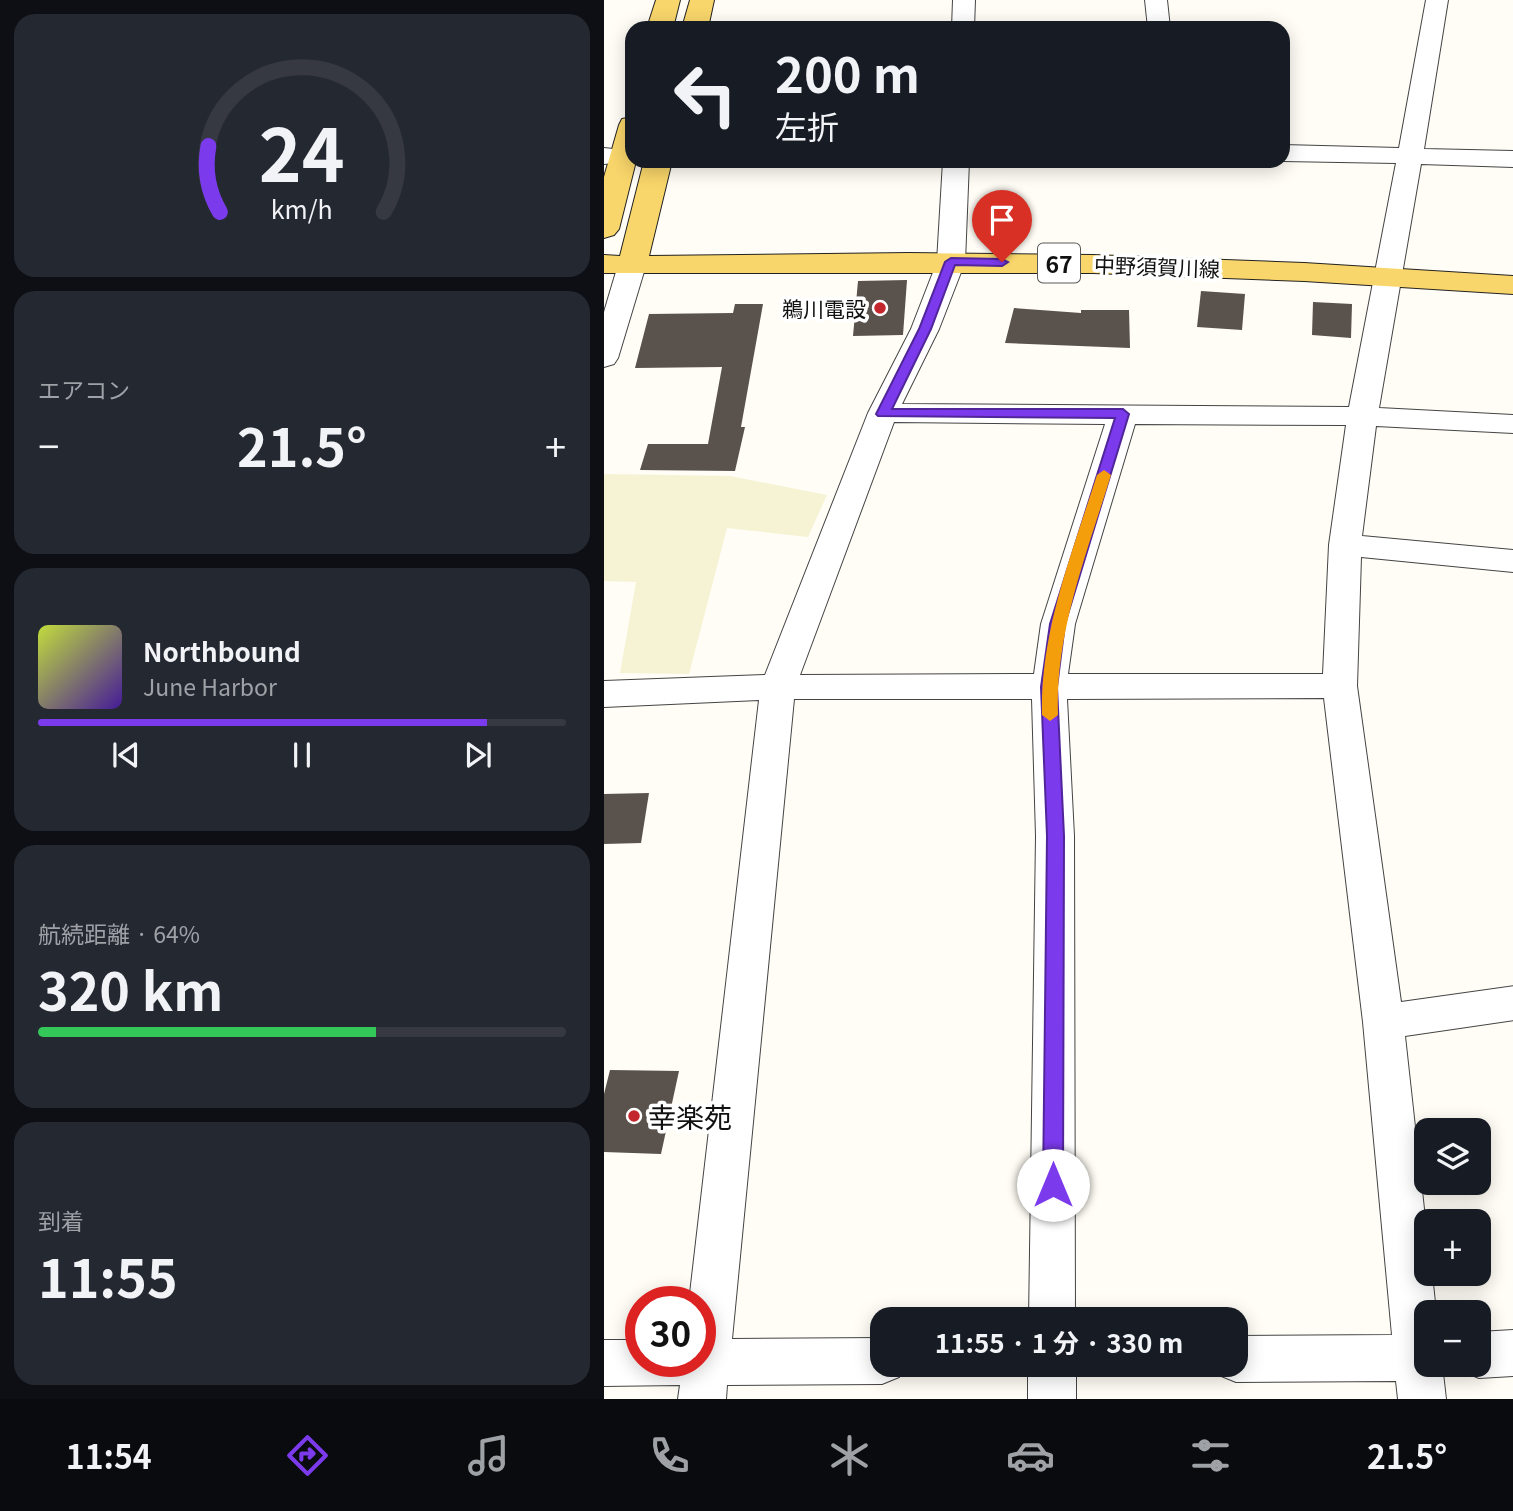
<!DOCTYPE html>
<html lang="ja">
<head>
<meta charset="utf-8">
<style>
  :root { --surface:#171b24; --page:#242831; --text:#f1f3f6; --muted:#9ea1a6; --line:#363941; --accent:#7c3aed }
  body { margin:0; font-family:Georgia,"Noto Sans JP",serif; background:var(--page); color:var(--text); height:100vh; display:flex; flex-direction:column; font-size:26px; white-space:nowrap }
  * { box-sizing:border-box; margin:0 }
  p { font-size:23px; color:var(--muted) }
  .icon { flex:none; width:38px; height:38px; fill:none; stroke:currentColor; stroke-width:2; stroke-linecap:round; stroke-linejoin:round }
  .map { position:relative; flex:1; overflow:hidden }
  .drawer { display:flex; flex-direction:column; gap:14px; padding:14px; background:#0d0f14; width:604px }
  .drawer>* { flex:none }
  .hud { position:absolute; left:21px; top:21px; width:665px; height:147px; border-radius:21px; box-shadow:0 4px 18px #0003; background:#171b24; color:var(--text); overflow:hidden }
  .buttons { position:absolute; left:810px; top:1118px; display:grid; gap:14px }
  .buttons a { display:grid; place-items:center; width:77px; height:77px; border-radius:14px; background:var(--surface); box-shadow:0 4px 18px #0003; font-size:35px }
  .speed { position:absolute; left:21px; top:1286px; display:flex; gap:14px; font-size:35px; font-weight:700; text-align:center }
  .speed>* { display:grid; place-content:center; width:91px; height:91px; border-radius:50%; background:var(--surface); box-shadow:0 4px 18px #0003; line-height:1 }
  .speed .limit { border:10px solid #d22; background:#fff; color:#111 }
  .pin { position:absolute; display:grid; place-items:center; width:60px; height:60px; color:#fff; margin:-72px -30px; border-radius:50% 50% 50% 0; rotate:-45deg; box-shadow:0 0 7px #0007 }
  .pin .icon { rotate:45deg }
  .me { position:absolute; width:77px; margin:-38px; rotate:0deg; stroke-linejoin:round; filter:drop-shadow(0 0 5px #0008) }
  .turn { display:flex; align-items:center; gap:24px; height:147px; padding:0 35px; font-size:32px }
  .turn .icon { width:91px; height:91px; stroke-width:2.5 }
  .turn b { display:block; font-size:49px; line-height:60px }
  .big { font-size:52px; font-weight:700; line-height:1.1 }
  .drawer .widget { flex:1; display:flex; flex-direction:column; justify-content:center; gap:10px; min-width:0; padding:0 24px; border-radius:21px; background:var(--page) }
  .drawer .dial { align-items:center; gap:0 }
  .dial svg { height:182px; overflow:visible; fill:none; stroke:var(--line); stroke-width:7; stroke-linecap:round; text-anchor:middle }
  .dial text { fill:var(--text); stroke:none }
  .song { display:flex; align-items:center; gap:21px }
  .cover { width:84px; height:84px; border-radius:10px; background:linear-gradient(135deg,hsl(70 70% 55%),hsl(260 70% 35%)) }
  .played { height:7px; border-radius:4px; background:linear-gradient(90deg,var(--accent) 85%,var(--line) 85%) }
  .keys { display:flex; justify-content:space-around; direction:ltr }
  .heat { display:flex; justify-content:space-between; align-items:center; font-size:38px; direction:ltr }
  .charge { height:10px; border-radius:5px; background:linear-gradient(90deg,#34c759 64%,var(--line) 0) }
  .trip { position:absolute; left:266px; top:1307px; width:378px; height:70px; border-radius:21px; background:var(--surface); box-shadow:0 4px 18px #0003; font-weight:700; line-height:70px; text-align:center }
  .tab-bar { display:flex; height:112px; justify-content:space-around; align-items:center; background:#090b0e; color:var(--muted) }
  .tab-bar .icon { width:49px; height:49px }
  .tab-bar .on { color:var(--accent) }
  .tab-bar b { font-size:32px; color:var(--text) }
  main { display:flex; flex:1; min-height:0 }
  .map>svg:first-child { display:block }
  .farmland { fill:#f6f3d4 }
  .building { fill:#5a524d }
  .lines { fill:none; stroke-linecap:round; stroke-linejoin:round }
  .minor-casing { stroke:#444; stroke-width:2 }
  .major-casing { stroke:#222; stroke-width:2 }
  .minor { fill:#fff; fill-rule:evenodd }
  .major { fill:#f9d66b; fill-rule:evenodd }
  .route { fill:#7c3aed; stroke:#51269a; stroke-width:2 }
  .slow { fill:#f59e0b }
  .poi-dot { fill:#c4262e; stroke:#fff; stroke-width:2.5 }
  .labels { text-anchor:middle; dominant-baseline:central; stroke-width:7; stroke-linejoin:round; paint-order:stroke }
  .far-street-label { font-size:21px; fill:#111; stroke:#fff }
  .far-poi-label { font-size:21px; fill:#111; stroke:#fff; text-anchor:end }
  .shield { fill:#fff; stroke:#585858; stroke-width:2 }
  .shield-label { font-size:23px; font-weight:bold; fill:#111 }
  .near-poi-label { font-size:28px; fill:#111; stroke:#fff; text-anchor:start }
</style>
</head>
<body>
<main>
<section class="drawer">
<div class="widget dial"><svg viewBox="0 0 100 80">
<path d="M14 69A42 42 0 1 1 86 69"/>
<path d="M14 69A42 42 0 0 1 9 40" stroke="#7c3aed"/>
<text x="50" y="56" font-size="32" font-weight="700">24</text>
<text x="50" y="72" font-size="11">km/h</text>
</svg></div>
<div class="widget"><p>エアコン</p>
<div class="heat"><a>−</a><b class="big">21.5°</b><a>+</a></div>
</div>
<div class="widget">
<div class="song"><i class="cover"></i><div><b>Northbound</b><p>June Harbor</p></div></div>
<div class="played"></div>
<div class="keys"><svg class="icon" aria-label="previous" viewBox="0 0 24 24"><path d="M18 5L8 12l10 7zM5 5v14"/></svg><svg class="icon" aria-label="pause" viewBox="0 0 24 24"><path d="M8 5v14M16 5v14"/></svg><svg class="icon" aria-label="next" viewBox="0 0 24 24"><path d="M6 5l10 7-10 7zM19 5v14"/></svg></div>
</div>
<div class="widget"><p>航続距離 · 64%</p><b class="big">320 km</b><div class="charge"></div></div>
<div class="widget"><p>到着</p><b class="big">11:55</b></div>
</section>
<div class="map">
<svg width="910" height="1399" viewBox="0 0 910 1399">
  <rect width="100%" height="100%" fill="#fffdf5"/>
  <path class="farmland" d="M0 474 126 476 223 495 204 537 123 528 85 674 16 673 32 582 0 581Z"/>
  <g class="building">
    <path d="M303 280 299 335 249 336 254 281Z"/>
    <path d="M597 291 641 294 638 330 593 327Z"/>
    <path d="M709 302 748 304 747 338 708 335Z"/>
    <path d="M131 304H159L137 427H141L131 471 36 470 44 444H104L118 367 31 368 45 314 129 313Z"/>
    <path d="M410 308 477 313V310H525L526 348 401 343Z"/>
    <path d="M45 793 37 843 0 844V794Z"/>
    <path d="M6 1070 75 1071 57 1154 0 1152V1094Z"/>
  </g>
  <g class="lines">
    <defs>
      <g id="minor">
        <path d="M349 0H371L370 28H348Z"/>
        <path d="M541 0H563L566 28H544Z"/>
        <path d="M822 0H844L820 149 910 151V167L817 164 775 408 910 415V433L772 426 758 536 910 550V572L757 557 753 686 797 1002 910 986V1020L801 1036 822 1227V1274H828L832 1312H822V1365H843L839 1373 842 1399H794L792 1381 632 1382 615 1375 611 1365H632V1336L788 1335 759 1022 720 698 463 699 470 836 471 1320H425L432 836 428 699H190L128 1339 278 1338V1365H300L295 1377 278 1384 123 1385 122 1399H74L76 1385 0 1386V1340H37V1362H96V1302H85L155 700 0 707V681L161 675 264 413 307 329 333 262 339 161H365L361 262 335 329 298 404 745 407 792 163 679 161V145L795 148ZM290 422 501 424 437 624 430 674 196 675ZM531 424 742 425 725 545 719 674H464L471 624Z"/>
        <path d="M0 148 28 151V161L0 164Z"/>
        <path d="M28 257 38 259 42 265 14 358 10 364 0 367V312L14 265 18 259Z"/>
        <path d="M910 1330V1376L875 1378 858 1371 856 1365H875V1332Z"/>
        <rect x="424" y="1365" width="48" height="34"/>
      </g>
      <g id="major">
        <path d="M52 0H76L69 28H43Z"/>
        <path d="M86 0H110L104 28H78Z"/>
        <path d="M28 117V161H32L15 229 10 235 0 238V177L15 125 18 119Z"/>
        <path d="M40 161H68L45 256 305 253 489 255 700 263 910 276V294L700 281 489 273H0V255L16 256Z"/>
      </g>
    </defs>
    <use href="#minor" class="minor-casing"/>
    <use href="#major" class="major-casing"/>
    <use href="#minor" class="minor"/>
    <use href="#major" class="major"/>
  </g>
  <path class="route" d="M347 258 398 259 404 262 398 266 351 265 327 329 288 409H519L525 414 461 624 453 687 460 836 459 1185 456 1192 449 1194 442 1192 439 1185 443 836 437 687 446 624 511 418 274 416 272 414 315 329 341 262Z"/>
  <path class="slow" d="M500 470 507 475C483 553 451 632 454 715L446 721 438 715C436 632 468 553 493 475Z"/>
  <g class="poi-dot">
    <circle cx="276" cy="308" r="7"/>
    <circle cx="30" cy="1116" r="7"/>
  </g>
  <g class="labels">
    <g class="far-street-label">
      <text transform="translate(553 266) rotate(2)">中野須賀川線</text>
    </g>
    <g class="far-poi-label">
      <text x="262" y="308">鵜川電設</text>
    </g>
    <rect class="shield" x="434" y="243.5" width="42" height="39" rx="5"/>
    <g class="shield-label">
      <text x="455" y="263">67</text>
    </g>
    <g class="near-poi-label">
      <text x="44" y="1116">幸楽苑</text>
    </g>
  </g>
</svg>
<div class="buttons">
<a><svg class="icon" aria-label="layers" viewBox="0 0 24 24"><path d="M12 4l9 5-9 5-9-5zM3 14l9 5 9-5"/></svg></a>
<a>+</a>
<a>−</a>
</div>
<div class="speed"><div class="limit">30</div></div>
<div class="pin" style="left:398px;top:262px;background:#d93025"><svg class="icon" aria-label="arrive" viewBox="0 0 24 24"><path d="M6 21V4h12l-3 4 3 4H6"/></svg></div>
<svg class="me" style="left:449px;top:1185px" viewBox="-20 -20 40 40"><circle r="19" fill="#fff"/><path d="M0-13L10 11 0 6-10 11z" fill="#7c3aed"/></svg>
<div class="trip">11:55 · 1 分 · 330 m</div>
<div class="hud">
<div class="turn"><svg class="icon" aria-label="left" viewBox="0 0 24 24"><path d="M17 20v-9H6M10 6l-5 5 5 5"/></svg><div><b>200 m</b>左折</div></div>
</div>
</div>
</main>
<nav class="tab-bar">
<b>11:54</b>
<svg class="icon on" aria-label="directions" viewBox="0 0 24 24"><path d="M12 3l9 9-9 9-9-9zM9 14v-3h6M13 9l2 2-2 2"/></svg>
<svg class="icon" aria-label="music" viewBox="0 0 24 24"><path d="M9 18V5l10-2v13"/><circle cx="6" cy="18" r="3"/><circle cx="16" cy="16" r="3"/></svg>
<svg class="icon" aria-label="phone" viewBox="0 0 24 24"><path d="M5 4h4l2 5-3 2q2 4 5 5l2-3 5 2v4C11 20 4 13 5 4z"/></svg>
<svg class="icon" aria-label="climate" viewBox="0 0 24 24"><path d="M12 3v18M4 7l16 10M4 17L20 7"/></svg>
<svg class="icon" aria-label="car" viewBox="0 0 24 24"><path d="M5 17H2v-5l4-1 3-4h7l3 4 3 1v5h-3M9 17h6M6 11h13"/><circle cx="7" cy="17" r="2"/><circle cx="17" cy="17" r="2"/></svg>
<svg class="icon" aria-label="filters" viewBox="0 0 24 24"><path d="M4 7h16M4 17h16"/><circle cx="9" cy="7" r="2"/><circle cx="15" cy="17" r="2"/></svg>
<b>21.5°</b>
</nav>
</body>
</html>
